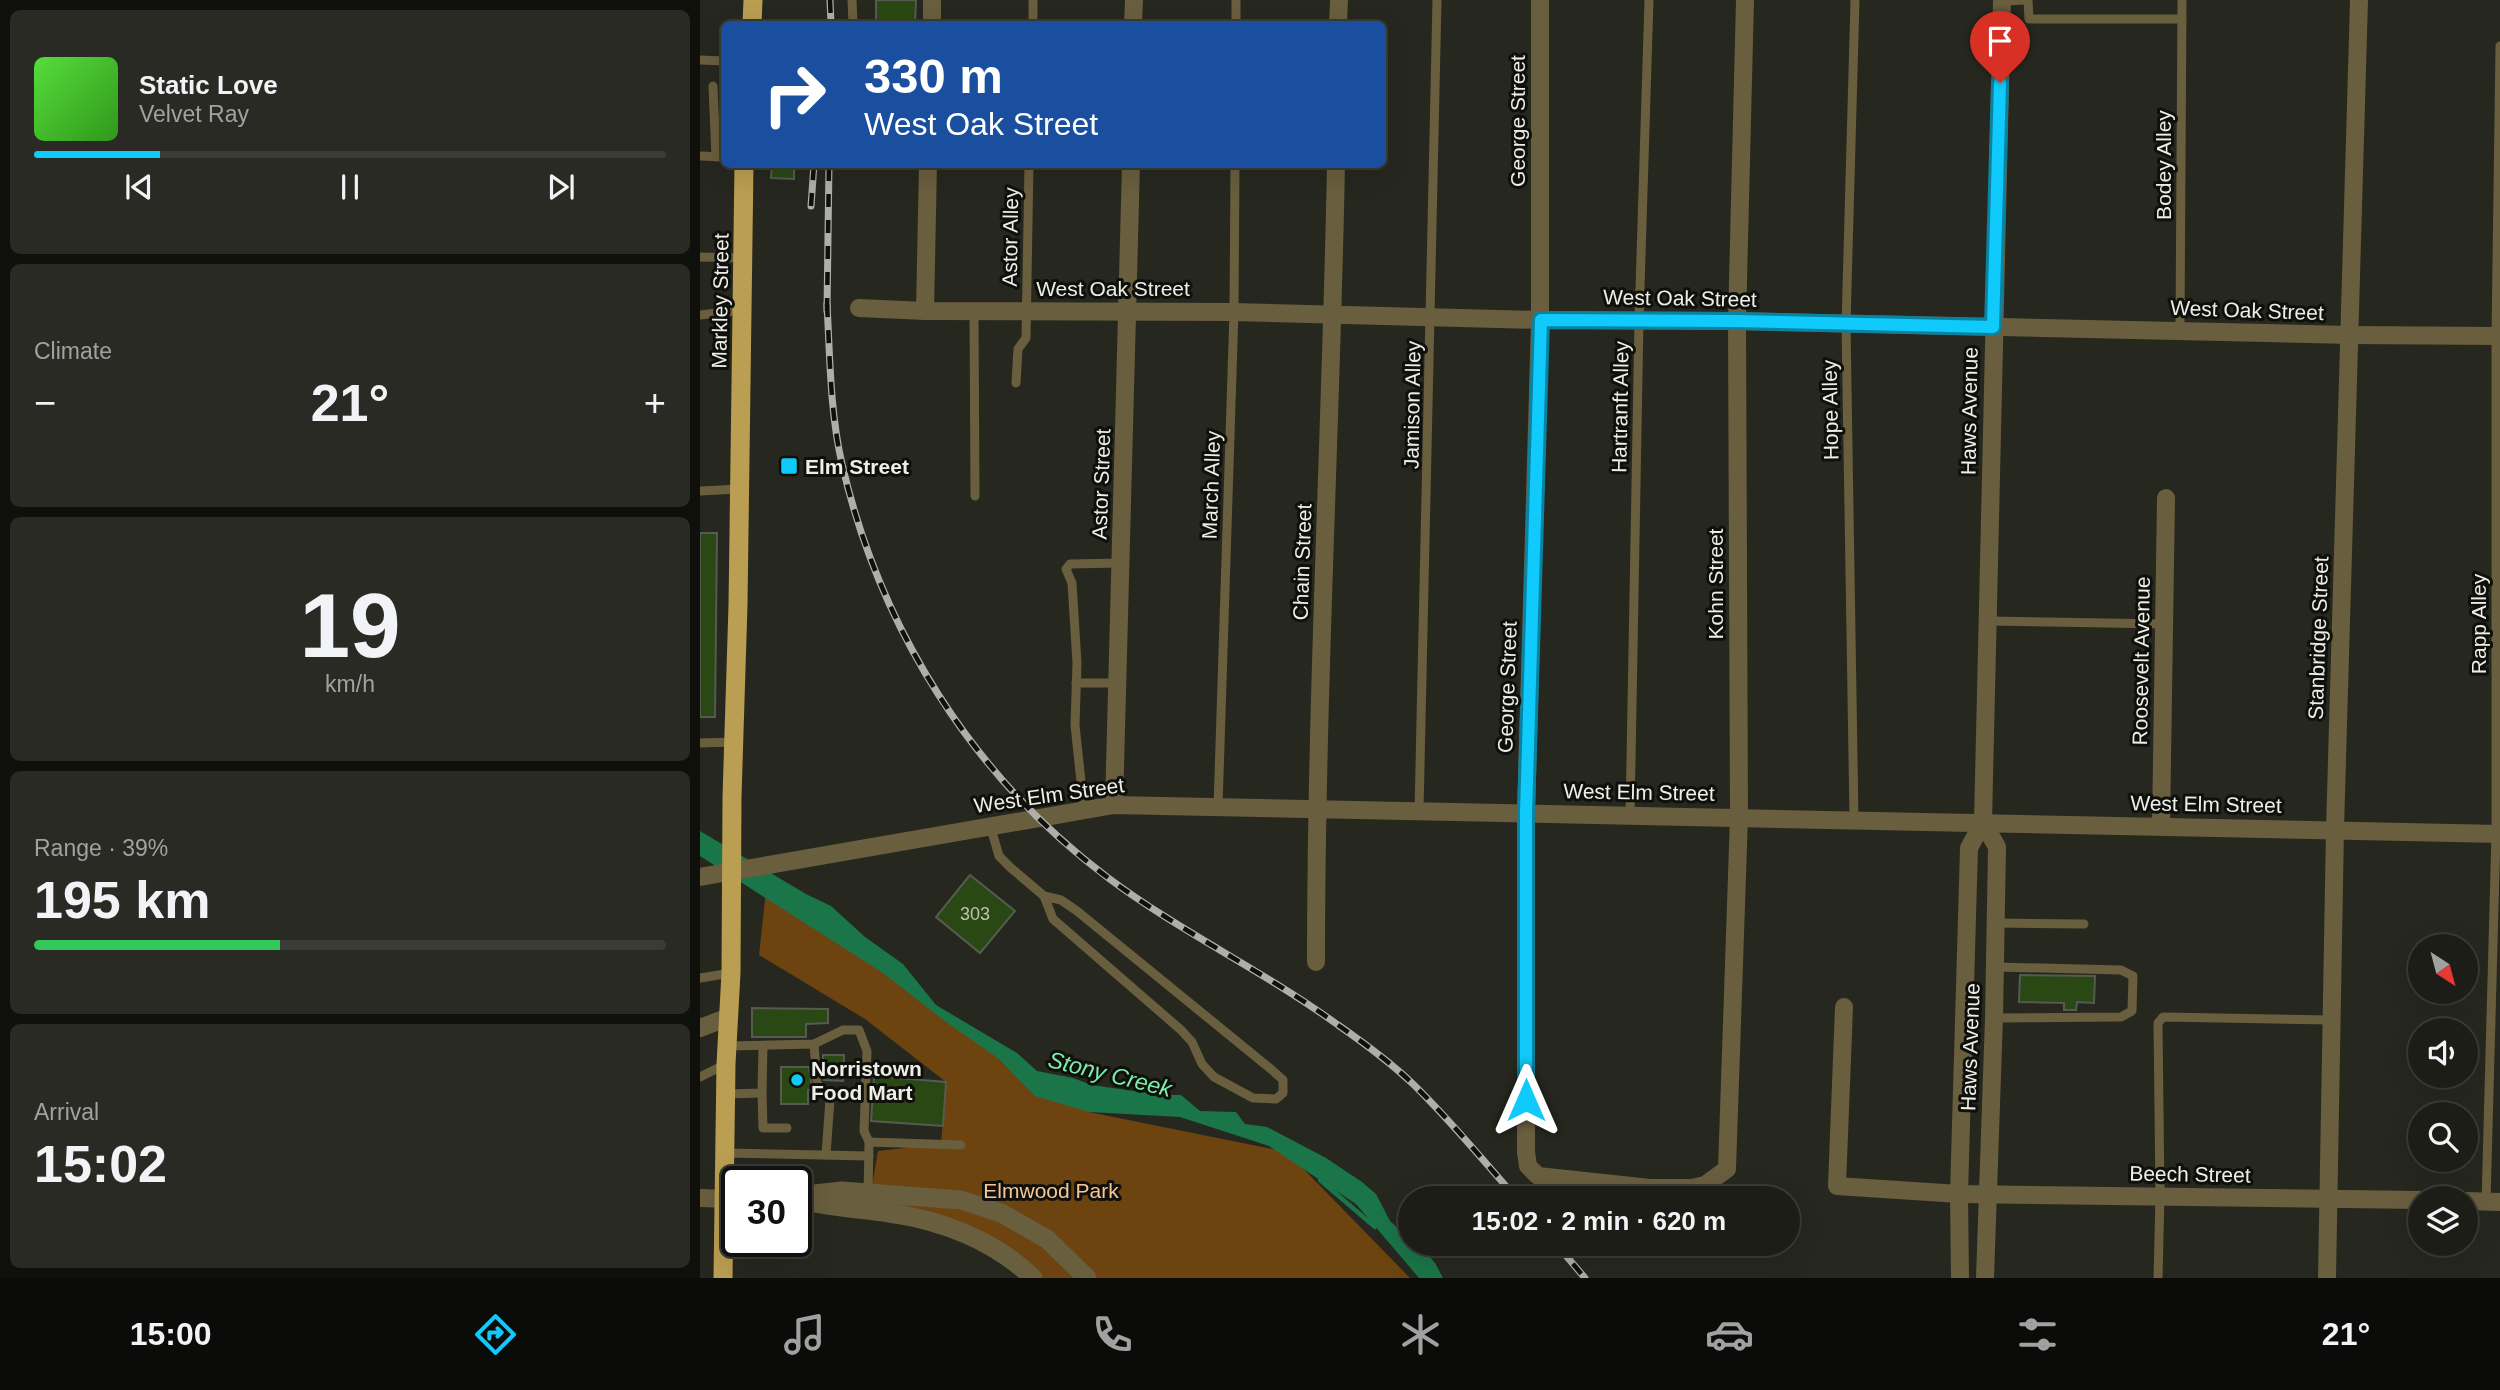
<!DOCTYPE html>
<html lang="en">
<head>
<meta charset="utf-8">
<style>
  :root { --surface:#1c1d16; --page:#292a23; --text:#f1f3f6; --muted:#a0a2a1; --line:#3a3b35; --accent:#0fcafa }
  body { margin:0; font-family:Helvetica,sans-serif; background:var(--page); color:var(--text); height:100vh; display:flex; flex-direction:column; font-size:26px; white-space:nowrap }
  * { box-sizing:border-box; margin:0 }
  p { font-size:23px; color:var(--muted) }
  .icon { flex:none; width:38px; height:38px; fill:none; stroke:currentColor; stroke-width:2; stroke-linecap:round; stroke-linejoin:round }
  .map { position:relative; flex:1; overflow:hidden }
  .details { display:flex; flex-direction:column; gap:10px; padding:10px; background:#0f100c; width:700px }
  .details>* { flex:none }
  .top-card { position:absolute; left:21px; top:21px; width:665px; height:147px; border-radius:10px; box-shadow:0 7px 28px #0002,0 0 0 2px var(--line); background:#1a4fa0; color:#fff; overflow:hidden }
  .needle { width:46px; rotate:144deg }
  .tools { position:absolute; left:1708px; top:934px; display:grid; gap:14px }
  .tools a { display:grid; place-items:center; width:70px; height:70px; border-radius:50%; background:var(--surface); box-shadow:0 7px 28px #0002,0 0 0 2px var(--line); font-size:35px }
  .speed { position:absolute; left:21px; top:1166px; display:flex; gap:14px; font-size:35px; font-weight:700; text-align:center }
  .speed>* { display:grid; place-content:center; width:91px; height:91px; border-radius:50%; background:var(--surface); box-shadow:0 7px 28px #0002,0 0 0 2px var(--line); line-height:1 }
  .speed .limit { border:4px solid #111; border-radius:10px; background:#fff; color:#111 }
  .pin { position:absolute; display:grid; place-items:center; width:60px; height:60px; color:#fff; margin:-72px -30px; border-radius:50% 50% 50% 0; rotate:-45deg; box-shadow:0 0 7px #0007 }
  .pin .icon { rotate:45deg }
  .me { position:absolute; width:77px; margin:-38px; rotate:0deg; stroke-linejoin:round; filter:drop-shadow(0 0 5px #0008) }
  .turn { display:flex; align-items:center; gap:24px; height:147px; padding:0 28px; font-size:32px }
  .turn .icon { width:91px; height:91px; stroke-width:2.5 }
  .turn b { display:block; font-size:49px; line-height:60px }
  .big { font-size:52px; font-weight:700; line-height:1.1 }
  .details .widget { flex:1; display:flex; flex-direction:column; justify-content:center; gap:10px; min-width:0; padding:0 24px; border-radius:10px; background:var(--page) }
  .details .dial { align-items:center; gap:0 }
  .dial b { font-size:91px; line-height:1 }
  .song { display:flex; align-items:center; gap:21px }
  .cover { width:84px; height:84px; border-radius:10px; background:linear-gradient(135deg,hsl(110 70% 55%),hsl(110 70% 35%)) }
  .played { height:7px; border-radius:4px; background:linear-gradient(90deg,var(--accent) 20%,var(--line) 20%) }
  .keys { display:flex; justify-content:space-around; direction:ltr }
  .heat { display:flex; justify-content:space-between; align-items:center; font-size:38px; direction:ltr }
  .charge { height:10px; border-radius:5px; background:linear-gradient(90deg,#34c759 39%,var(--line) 0) }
  .trip { position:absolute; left:698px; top:1186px; width:402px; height:70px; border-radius:35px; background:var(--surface); box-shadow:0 7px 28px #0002,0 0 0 2px var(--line); font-weight:700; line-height:70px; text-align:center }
  .dock { display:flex; height:112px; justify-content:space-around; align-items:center; background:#0b0c09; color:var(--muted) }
  .dock .icon { width:49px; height:49px }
  .dock .on { color:var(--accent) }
  .dock b { font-size:32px; color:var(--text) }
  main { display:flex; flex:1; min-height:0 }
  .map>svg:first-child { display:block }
  .green { fill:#6d440f }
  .water { fill:#1a7548 }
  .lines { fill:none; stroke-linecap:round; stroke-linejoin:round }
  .stream { stroke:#1a7548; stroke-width:4.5 }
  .building { fill:#2a4813; stroke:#555b51; stroke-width:2 }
  .service { stroke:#695e3e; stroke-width:9 }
  .minor { stroke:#695e3e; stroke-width:18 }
  .tertiary { stroke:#695e3e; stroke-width:19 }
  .trunk { stroke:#ba9e52; stroke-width:19 }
  .rail-casing { stroke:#aeafa8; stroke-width:7 }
  .rail { stroke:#0f100c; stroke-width:4.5; stroke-dasharray:13; stroke-linecap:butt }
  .route-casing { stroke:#0a83a2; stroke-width:18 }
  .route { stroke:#0fcafa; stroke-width:12 }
  .poi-dot { fill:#0fcafa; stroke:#0f100c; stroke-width:2.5 }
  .labels { text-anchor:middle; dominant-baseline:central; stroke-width:6; stroke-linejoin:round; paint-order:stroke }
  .number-label { font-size:18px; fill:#bcc4b3 }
  .street-label { font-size:21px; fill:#edeee8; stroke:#0f100c }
  .poi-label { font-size:21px; font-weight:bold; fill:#edeee8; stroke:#0f100c; text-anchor:start }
  .park-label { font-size:21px; fill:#f6c796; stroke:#0f100c }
  .water-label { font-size:23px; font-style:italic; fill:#7cedab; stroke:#0f100c }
</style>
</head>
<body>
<main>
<section class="details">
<div class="widget">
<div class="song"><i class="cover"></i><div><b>Static Love</b><p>Velvet Ray</p></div></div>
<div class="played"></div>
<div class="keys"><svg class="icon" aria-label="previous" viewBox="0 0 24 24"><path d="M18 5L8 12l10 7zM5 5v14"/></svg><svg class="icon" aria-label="pause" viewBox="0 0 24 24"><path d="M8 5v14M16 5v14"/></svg><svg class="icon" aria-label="next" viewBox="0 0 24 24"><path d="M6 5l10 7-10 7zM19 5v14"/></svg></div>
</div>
<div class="widget"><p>Climate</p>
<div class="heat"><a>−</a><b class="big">21°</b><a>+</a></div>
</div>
<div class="widget dial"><b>19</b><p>km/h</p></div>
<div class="widget"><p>Range · 39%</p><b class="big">195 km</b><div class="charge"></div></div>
<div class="widget"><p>Arrival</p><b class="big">15:02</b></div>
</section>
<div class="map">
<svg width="1800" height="1278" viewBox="0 0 1800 1278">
  <rect width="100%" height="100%" fill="#26271e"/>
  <path class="green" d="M66 891 389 1112 587 1152 710 1278H320L265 1234 168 1210 178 1151 241 1144 246 1082 165 1019 59 955Z"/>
  <path class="water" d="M0 831 106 894 131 906 165 937 203 964 236 1005 317 1053 337 1071 373 1078 392 1085 462 1095H481L500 1111 536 1112 545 1124 567 1127 626 1158 662 1182 676 1194 690 1221 710 1239V1244L720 1245 735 1263 743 1278H719L656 1204 569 1146 480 1117 389 1112 335 1096 299 1059 246 1022 183 973 0 856Z"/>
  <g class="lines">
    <path class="stream" d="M620 1180 675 1227"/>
  </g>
  <g class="building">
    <path d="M176 0H216L215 24H176Z"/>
    <path d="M72 164H94V179L71 178Z"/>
    <path d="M0 533H17L15 717H0Z"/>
    <path d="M270 875 315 911 280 953 236 917Z"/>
    <path d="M1320 975 1395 976 1394 1003 1377 1002 1376 1010H1364V1003L1319 1002Z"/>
    <path d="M52 1008 128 1009V1023L106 1024V1037H52Z"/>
    <path d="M123 1055H144L143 1081 124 1080Z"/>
    <path d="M81 1067H109L112 1090H108V1104H81Z"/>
    <path d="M174 1076 246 1082 243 1126 171 1121Z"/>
  </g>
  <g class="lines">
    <g class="service">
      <path d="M152 0 153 24"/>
      <path d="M1328 0 1329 19H1482"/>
      <path d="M1302 1 1325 0"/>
      <path d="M333 24V0"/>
      <path d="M536 24V0"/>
      <path d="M0 60 24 61"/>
      <path d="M13 86 16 157"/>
      <path d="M0 156 24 157"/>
      <path d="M0 257 43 258"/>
      <path d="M274 311 275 496"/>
      <path d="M0 315 42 310"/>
      <path d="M1480 330 1482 0"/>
      <path d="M316 383 318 349 326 338 329 164"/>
      <path d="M0 491 40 489"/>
      <path d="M1289 621 1465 624"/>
      <path d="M376 683H418"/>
      <path d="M0 743 33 742"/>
      <path d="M518 807 534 312 535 164"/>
      <path d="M384 810 375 725 377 663 372 583 366 569 370 564 421 563"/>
      <path d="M719 811 737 0"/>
      <path d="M930 815 939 320 949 0"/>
      <path d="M1154 819 1146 324 1155 0"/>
      <path d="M290 825 299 856 311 868 344 896 361 900 377 911 572 1070 583 1080V1093L576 1099 553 1098 514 1077 502 1064 492 1042 481 1030 353 919 344 896"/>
      <path d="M1296 923 1384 924"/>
      <path d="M0 978 31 973"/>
      <path d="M1294 1018 1421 1017 1432 1011 1433 976 1421 970 1296 967"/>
      <path d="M114 1044 117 1083 130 1099 126 1155"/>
      <path d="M27 1046 114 1044 143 1030H159L167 1051 164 1131 169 1142"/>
      <path d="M0 1077 24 1065"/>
      <path d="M62 1093 63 1128H87"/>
      <path d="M26 1094 62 1093 63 1046"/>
      <path d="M26 1153 169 1156"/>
      <path d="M168 1195 169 1142 261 1145"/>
      <path d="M1786 1202 1796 833V336L1800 46"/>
      <path d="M1458 1278 1460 1196 1458 1023 1463 1017 1632 1020"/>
    </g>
    <g class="minor">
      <path d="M840 0V320L826 813V1152L828 1166 838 1176 950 1188H992L1005 1185 1027 1169 1039 817 1037 321 1045 0"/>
      <path d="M232 24V0"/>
      <path d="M433 24 434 0"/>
      <path d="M638 24 639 0"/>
      <path d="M159 308 225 311 534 312 840 320 1037 321 1650 335 1800 336"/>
      <path d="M225 311 228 164"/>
      <path d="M414 805 431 164"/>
      <path d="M1283 822 1297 847 1294 1018 1285 1278"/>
      <path d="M1461 826 1466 498"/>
      <path d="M0 877 414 805 1800 834"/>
      <path d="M616 962C616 696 631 430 636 164"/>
      <path d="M1144 1007 1137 1186 1259 1194 1720 1200"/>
      <path d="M0 1028 29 1017"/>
      <path d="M0 1198 26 1199"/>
      <path d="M1766 1201 1800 1202"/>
      <path d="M1260 1278 1259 1194 1269 848 1283 822 1302 0"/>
      <path d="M1627 1278 1635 829 1659 0"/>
    </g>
    <g class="tertiary">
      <path d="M96 1196 142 1191 261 1200 301 1213 347 1239 387 1278"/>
      <path d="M104 1201C132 1207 161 1209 189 1213 242 1220 295 1241 333 1278"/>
    </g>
    <g class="trunk">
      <path d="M52 24 53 0"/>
      <path d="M23 1278 26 1064 31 973 32 797 38 605 44 164"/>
    </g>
    <defs>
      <g id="rail">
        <path d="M130 0 131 24"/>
        <path d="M111 206 114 164"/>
        <path d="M127 304C130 358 130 412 142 464 180 628 272 776 407 877 480 932 564 971 638 1025 664 1043 690 1062 713 1084 750 1120 783 1160 817 1199"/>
        <path d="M127 311 129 164"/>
        <path d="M856 1244 885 1278"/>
      </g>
    </defs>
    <use href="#rail" class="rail-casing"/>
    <use href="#rail" class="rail"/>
  </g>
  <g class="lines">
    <defs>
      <path id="route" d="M826 1100V813L841 320 1037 321 1293 327 1300 83"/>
    </defs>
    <use href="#route" class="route-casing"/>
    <use href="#route" class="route"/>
  </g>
  <g class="poi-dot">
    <rect x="80" y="457" width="18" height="18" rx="3.5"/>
    <circle cx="97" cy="1080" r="7"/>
  </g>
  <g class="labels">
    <g class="number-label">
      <text x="275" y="914">303</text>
    </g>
    <g class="street-label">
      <text transform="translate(817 121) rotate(-90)">George Street</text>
      <text transform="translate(1463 165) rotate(-90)">Bodey Alley</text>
      <text transform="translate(310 237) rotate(-89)">Astor Alley</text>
      <text x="413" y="288">West Oak Street</text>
      <text transform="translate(980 298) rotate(1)">West Oak Street</text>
      <text transform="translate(20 301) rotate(-89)">Markley Street</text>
      <text transform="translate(1547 310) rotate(2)">West Oak Street</text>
      <text transform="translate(712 405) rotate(-89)">Jamison Alley</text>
      <text transform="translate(920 407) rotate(-89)">Hartranft Alley</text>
      <text transform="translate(1130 410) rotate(-91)">Hope Alley</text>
      <text transform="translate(1269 411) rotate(-89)">Haws Avenue</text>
      <text transform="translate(401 484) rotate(-88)">Astor Street</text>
      <text transform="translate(511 485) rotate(-88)">March Alley</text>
      <text transform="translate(602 562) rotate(-88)">Chain Street</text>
      <text transform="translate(1015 584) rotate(-90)">Kohn Street</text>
      <text transform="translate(1778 624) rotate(-90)">Rapp Alley</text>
      <text transform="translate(1618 638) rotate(-88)">Stanbridge Street</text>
      <text transform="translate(1441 661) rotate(-89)">Roosevelt Avenue</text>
      <text transform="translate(807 687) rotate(-88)">George Street</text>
      <text transform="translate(939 792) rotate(1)">West Elm Street</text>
      <text transform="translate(349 795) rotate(-8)">West Elm Street</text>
      <text transform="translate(1506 804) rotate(1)">West Elm Street</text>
      <text transform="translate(1270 1047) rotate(-88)">Haws Avenue</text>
      <text transform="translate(1490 1174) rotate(1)">Beech Street</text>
    </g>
    <g class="poi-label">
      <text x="105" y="466">Elm Street</text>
      <text x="111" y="1068">Norristown<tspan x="111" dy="24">Food Mart</tspan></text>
    </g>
    <g class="park-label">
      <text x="351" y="1190">Elmwood Park</text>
    </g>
    <g class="water-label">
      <text transform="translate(410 1074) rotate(14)">Stony Creek</text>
    </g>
  </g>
</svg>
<div class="tools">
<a><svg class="needle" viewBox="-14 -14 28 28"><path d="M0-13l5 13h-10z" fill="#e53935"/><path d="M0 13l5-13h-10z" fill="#a0a2a1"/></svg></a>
<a><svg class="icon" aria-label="sound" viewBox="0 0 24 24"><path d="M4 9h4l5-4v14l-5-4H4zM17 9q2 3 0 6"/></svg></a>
<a><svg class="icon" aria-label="search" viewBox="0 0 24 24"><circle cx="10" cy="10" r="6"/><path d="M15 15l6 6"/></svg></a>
<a><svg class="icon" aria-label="layers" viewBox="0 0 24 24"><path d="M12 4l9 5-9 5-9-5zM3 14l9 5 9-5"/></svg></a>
</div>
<div class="speed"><div class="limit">30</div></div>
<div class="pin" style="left:1300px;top:83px;background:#d93025"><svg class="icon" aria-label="arrive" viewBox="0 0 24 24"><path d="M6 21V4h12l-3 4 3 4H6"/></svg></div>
<svg class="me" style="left:826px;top:1100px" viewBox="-20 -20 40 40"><path d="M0-17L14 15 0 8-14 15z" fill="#0fcafa" stroke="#fff" stroke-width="4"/></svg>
<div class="trip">15:02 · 2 min · 620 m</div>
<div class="top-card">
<div class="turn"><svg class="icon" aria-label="right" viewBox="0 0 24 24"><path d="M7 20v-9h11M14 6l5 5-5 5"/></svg><div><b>330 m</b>West Oak Street</div></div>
</div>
</div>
</main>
<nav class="dock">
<b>15:00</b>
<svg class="icon on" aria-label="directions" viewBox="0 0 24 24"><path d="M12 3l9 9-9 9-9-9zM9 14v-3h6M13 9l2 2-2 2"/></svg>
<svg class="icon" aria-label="music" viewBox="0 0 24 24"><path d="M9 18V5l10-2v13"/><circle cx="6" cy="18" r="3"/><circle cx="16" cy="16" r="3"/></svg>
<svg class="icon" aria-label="phone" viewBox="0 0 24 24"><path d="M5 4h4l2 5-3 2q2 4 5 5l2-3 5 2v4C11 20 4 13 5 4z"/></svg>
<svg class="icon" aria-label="climate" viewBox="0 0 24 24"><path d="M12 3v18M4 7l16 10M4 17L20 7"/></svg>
<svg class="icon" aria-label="car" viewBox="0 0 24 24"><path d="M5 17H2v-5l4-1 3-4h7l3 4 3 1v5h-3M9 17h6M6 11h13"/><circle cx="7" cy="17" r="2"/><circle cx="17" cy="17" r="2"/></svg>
<svg class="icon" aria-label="filters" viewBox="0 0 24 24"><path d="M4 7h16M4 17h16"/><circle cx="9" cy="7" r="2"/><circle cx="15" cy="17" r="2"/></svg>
<b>21°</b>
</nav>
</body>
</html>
